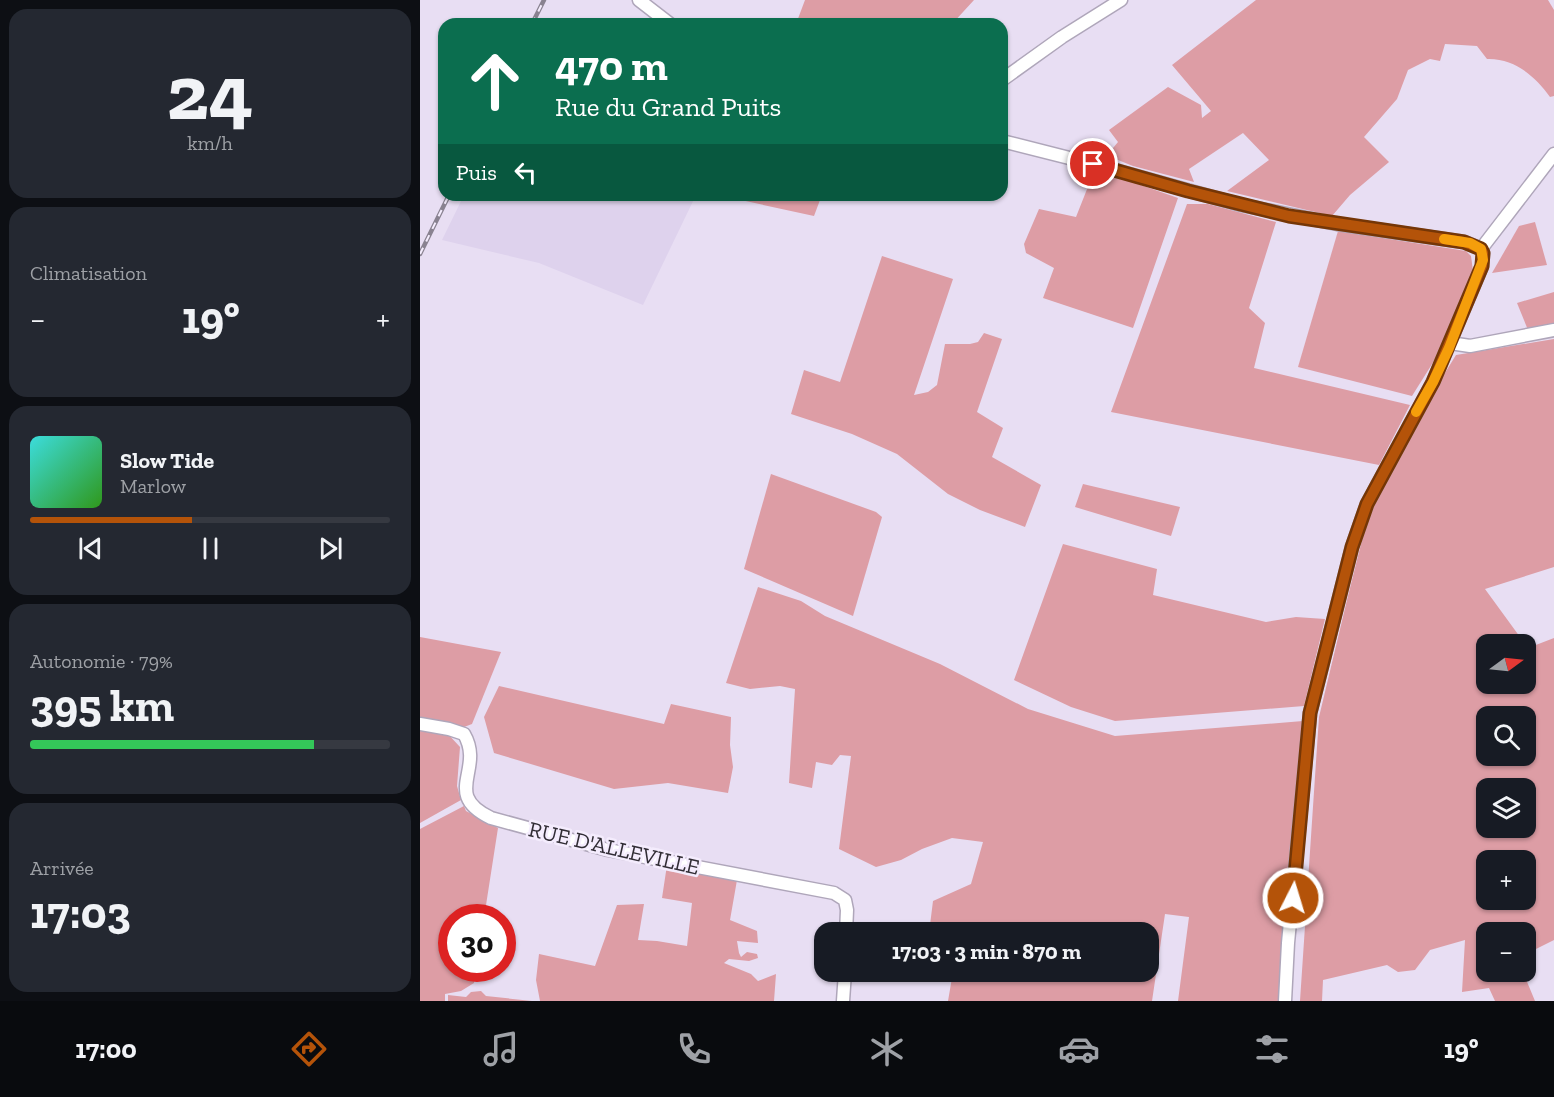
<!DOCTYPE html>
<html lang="fr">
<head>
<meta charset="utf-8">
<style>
  :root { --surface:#171b24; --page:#242831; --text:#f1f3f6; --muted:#9ea1a6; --line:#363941; --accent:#b45309 }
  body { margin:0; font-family:"Zilla Slab",serif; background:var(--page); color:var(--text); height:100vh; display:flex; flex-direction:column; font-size:22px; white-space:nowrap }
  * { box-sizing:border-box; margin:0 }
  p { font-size:20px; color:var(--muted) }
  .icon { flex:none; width:33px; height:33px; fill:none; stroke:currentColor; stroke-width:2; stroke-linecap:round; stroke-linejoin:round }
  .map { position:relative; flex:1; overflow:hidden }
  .panel { display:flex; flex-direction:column; gap:9px; padding:9px; background:#0d0f14; width:420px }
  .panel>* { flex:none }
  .banner { position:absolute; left:18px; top:18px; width:570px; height:183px; border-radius:18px; box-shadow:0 2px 4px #0004; background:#0b6e4f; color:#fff; overflow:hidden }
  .needle { width:39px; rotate:75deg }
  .buttons { position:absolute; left:1056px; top:634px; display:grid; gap:12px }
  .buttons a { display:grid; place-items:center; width:60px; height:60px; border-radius:12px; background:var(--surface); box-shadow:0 2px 4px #0004; font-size:30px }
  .speed { position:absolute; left:18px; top:904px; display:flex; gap:12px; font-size:30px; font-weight:700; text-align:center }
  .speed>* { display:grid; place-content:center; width:78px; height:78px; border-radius:50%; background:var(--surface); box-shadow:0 2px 4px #0004; line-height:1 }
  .speed .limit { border:9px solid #d22; background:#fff; color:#111 }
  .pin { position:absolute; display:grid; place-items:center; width:51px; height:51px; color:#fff; margin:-26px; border:3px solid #fff; border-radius:50%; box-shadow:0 2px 6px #0007 }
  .me { position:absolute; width:66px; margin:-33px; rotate:5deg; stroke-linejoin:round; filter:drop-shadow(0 0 4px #0008) }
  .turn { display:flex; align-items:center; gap:21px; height:126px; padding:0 18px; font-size:27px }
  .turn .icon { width:78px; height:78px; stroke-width:2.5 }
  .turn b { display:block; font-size:42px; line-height:51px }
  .then { display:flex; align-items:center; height:57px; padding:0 18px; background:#0003; gap:12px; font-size:22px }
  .big { font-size:45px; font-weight:700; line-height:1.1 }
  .panel .widget { flex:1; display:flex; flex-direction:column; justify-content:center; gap:9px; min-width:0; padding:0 21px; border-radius:18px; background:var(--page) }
  .panel .dial { align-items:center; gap:0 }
  .dial b { font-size:78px; line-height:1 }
  .song { display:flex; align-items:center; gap:18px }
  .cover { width:72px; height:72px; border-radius:9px; background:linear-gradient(135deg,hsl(180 70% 55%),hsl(110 70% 35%)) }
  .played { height:6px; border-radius:3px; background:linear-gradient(90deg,var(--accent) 45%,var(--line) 45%) }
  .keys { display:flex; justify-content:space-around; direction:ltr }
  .heat { display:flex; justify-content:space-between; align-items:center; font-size:33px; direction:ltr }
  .charge { height:9px; border-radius:4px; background:linear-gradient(90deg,#34c759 79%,var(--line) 0) }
  .trip { position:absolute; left:394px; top:922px; width:345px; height:60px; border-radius:18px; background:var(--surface); box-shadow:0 2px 4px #0004; font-weight:700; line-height:60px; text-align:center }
  .tabs { display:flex; height:96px; justify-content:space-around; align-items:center; background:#090b0e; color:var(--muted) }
  .tabs .icon { width:42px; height:42px }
  .tabs .active { color:var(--accent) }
  .tabs b { font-size:27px; color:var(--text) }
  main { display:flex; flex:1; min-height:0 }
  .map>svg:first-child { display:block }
  .built { fill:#ded2ed }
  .green { fill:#dd9da5; fill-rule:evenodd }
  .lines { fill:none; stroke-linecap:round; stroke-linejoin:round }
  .minor-casing { stroke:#afa6ba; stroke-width:15 }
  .minor { stroke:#fff; stroke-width:12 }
  .rail-casing { stroke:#898290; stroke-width:4.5 }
  .rail { stroke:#f4ecfd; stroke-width:2; stroke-dasharray:7; stroke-linecap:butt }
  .route-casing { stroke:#753606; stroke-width:15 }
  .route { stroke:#b45309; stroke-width:10 }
  .slow { stroke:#f59e0b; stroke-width:10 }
  .labels { text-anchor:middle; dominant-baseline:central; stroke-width:5; stroke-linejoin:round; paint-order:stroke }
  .street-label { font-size:22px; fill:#312d35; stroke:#f4ecfd }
</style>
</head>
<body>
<main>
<section class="panel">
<div class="widget dial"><b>24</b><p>km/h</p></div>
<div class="widget"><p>Climatisation</p>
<div class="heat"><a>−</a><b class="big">19°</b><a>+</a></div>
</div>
<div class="widget">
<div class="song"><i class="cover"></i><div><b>Slow Tide</b><p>Marlow</p></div></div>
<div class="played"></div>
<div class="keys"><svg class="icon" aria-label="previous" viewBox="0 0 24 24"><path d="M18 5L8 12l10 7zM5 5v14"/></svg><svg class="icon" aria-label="pause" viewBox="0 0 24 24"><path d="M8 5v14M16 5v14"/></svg><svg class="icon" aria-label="next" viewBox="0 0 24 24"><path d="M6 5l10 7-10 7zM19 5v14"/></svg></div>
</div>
<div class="widget"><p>Autonomie · 79%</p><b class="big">395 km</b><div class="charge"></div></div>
<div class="widget"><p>Arrivée</p><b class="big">17:03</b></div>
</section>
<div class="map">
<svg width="1134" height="1001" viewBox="0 0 1134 1001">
  <rect width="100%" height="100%" fill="#e8def3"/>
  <path class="built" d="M44 195H276L223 305 119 263 22 240Z"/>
  <g class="green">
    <path d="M385 0H554L532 24H492L486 20 482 24H376Z"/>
    <path d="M836 0H1128L1134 10V96L1130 97C1115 76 1094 58 1067 59L1057 46 1025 44 1020 61 1010 59 988 70 977 99 944 137 969 162 930 195 912 216 807 191 849 160 823 133 769 169 774 182 713 166 693 158V148L698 142 689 130 748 87 781 105 782 118 791 111 752 65Z"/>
    <path d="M675 169 758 198 713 328 623 298 634 268 606 253 604 244 619 209 656 217Z"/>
    <path d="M298 195H386L400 200 394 216Z"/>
    <path d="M767 204H788L856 222 829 308 845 323 834 368 990 405 959 465 691 412Z"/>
    <path d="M1115 222 1127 265 1072 273 1099 226Z"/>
    <path d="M918 231 1046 251 1051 256 1053 271 1024 345 992 396 878 367Z"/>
    <path d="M462 256 533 279 494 395 508 392 517 385 525 344H550L558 342 564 333 582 339 557 412 583 428 572 457 621 485 605 527 560 510 528 494 477 454 432 434 371 414 384 370 420 382Z"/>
    <path d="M1134 292V323L1108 330 1097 303Z"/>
    <path d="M1134 339V567L1065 589 1108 648 1134 638V940L1106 954V933H1066V972H1103L1115 1001H1075L1069 988 1042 992 1045 940 1010 950 995 970 978 972 967 965 903 980 902 1001H880L899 717 927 600 949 512 999 415 1036 355ZM1066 645H1106V684H1066ZM1066 717H1106V756H1066ZM1066 789H1106V828H1066ZM1066 861H1106V900H1066Z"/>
    <path d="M351 474 456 512 462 517 433 616 324 569Z"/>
    <path d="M663 484 760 507 751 536 655 507Z"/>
    <path d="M643 544 737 569 733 595 846 622 876 617 905 619 884 706 695 721 651 707 594 680Z"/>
    <path d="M338 587 381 601 405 616 520 664 608 709 695 736 883 721 859 1001H758L769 917 745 914 732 1001H528L533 972H729V933H509L513 901 551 884 563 842 532 838 502 849 481 860 456 867 419 849 431 756 420 755 412 765 396 762 392 788 369 783 375 689 360 686 330 689 306 683Z"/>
    <path d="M0 637 81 652 52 724 44 727 0 717Z"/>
    <path d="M79 686 244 724 251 704 311 717 310 745 313 767 308 793 248 783 194 789 74 753 64 717Z"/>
    <path d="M0 728 27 733 40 747 37 786 41 800 0 823Z"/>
    <path d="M44 806 46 811 78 828 64 918H32V969H56L54 983 41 991 25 994V1001H0V829Z"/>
    <path d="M247 865 317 880 310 920 337 931 338 943 317 941 319 953 321 957 327 952 337 954 338 958 329 961 309 959 304 963 331 974 338 981 356 974 354 1001H120L116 980 119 954 175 966 197 905 224 904 218 940 237 941 267 946 272 903 242 898Z"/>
    <path d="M61 991 66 996 112 1001H28V995L46 997 51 992Z"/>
  </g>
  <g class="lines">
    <defs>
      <g id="minor">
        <path d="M219 0 250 24"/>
        <path d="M582 80 642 37 701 0"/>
        <path d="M582 141 673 164 821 205 917 224 1044 242 1061 249"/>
        <path d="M1030 343 1050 346 1134 330"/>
        <path d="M0 724 29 729 44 734C65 770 21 794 71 818L188 850 414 893 425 900 427 910 426 933"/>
        <path d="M423 1001 425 972"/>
        <path d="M865 1001 868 943 890 713 932 547 947 504 1013 382 1062 266 1063 253 1061 249 1134 154"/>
      </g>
    </defs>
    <use href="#minor" class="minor-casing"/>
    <use href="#minor" class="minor"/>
    <defs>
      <g id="rail">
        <path d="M112 24 124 0"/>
        <path d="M0 254 29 195"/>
      </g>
    </defs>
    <use href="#rail" class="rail-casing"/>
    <use href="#rail" class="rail"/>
  </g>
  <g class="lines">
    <defs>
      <path id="route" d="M673 164 768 191 869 216 1044 242 1061 249 1063 253 1062 266 1013 382 947 504 932 547 890 713 873 898"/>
    </defs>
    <use href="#route" class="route-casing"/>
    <use href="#route" class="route"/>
    <path class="slow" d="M996 412 1013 382 1029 348 1063 260 1061 249 1050 243 1024 239"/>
  </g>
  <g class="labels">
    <g class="street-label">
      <text transform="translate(194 848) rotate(13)">RUE D'ALLEVILLE</text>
    </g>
  </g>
</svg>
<div class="buttons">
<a><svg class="needle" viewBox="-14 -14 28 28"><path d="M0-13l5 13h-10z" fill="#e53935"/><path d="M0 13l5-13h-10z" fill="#9ea1a6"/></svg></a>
<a><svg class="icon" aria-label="search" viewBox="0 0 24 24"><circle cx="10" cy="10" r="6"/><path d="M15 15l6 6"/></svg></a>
<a><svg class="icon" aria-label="layers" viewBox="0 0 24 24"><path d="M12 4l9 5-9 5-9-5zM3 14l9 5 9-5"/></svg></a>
<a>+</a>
<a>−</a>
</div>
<div class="speed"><div class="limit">30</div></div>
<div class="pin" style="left:673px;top:164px;background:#d93025"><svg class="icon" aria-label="arrive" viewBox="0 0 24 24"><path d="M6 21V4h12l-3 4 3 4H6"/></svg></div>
<svg class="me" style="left:873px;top:898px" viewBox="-20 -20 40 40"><circle r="17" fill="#b45309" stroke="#fff" stroke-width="3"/><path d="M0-11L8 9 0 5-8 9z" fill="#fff"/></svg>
<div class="trip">17:03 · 3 min · 870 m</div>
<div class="banner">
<div class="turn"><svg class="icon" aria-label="ahead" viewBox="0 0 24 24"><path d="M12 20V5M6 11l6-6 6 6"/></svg><div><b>470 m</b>Rue du Grand Puits</div></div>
<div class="then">Puis<svg class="icon" aria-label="left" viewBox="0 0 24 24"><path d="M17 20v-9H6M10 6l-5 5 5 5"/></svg></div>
</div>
</div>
</main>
<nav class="tabs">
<b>17:00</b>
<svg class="icon active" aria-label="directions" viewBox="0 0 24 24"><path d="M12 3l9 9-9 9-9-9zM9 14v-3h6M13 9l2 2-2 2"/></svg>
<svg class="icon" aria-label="music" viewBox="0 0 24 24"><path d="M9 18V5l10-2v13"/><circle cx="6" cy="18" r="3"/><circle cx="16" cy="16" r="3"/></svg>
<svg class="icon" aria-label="phone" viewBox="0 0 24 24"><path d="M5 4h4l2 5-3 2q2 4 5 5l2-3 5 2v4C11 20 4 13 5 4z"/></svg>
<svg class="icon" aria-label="climate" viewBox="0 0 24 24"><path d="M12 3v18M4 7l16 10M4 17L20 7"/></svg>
<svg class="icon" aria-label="car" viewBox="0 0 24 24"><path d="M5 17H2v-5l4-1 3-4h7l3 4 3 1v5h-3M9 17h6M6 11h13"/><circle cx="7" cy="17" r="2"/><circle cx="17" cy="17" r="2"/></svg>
<svg class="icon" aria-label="filters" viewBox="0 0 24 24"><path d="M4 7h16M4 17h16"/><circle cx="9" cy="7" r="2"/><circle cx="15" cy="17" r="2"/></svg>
<b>19°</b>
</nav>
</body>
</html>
